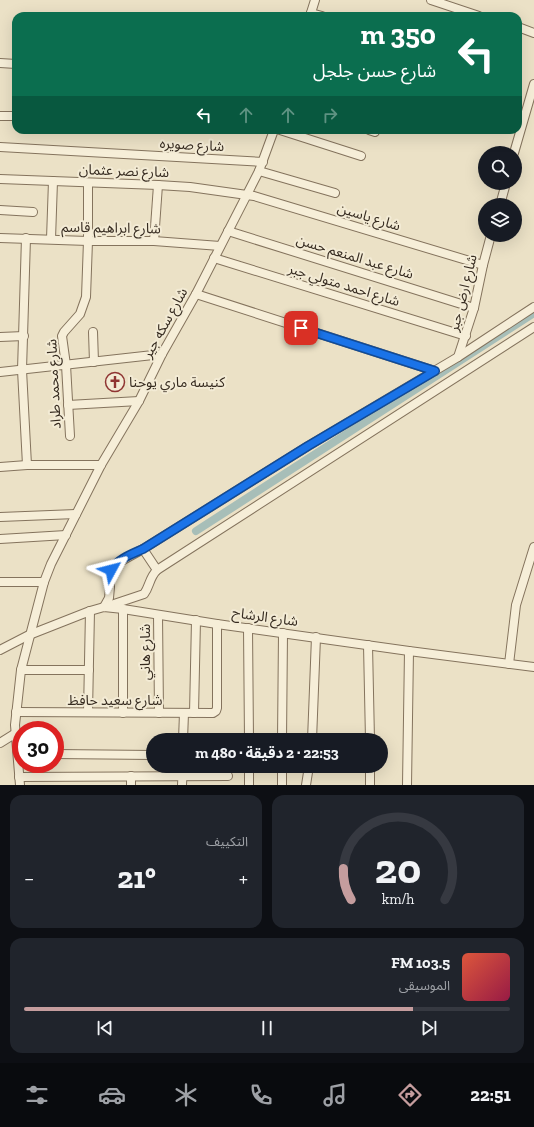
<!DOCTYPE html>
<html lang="ar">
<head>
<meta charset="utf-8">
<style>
  :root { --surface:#171b24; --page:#20242c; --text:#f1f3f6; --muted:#9ea1a6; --line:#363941; --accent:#c59d9e }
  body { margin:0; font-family:"Zilla Slab","Noto Sans Arabic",serif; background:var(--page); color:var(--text); direction:rtl; height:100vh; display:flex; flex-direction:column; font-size:15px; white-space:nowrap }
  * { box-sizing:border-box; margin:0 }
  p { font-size:13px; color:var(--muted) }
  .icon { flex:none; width:22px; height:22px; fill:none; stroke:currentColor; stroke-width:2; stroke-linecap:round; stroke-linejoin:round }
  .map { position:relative; height:785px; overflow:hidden; direction:ltr }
  .side { display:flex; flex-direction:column; gap:10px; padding:10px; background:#0d0f14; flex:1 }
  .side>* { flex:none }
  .banner { position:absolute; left:12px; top:12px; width:510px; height:122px; border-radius:12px; box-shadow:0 4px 16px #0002; direction:rtl; background:#0b6e4f; color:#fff; overflow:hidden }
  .buttons { position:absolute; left:478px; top:146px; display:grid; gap:8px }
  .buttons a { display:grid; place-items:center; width:44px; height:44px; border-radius:50%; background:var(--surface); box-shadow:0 4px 16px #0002; font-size:20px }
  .speed { position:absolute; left:12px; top:721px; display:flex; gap:8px; font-size:20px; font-weight:700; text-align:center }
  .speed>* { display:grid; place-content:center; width:52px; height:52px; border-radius:50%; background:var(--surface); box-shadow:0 4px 16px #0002; line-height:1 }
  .speed .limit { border:6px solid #d22; background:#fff; color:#111 }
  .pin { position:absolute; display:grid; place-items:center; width:34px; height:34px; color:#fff; margin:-17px; border-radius:8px; box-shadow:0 2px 6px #0006 }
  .me { position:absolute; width:44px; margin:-22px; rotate:52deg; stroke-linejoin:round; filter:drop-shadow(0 0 3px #0008) }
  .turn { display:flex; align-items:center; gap:14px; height:84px; padding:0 20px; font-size:18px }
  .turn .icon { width:52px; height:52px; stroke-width:2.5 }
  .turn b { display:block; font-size:28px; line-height:34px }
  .lanes { display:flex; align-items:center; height:38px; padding:0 20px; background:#0003; justify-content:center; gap:20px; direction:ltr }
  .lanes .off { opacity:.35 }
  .big { font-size:30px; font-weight:700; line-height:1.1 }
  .side .widget { flex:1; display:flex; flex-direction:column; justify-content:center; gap:6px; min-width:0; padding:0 14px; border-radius:12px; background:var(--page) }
  .side .dial { align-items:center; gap:0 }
  .dial svg { height:104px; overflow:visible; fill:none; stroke:var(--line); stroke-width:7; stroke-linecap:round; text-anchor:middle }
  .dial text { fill:var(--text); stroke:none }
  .song { display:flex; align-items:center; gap:12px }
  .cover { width:48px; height:48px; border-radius:6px; background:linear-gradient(135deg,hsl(10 70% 55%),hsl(340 70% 35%)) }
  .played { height:4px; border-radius:2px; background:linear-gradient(90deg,var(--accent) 80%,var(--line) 80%) }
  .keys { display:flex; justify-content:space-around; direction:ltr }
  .heat { display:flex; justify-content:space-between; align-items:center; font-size:22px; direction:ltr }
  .side .tiles { flex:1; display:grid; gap:10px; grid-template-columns:1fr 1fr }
  .widget:last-child { grid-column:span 2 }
  .trip { position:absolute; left:146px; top:733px; width:242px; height:40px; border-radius:20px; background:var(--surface); box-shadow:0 4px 16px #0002; font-weight:700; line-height:40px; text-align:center; direction:rtl }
  .menu { display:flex; height:64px; justify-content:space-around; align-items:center; background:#090b0e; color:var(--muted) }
  .menu .icon { width:28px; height:28px }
  .menu .selected { color:var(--accent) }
  .menu b { font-size:18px; color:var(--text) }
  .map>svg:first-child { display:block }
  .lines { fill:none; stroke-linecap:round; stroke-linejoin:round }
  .canal { stroke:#a7beb8; stroke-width:8 }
  .minor-casing { stroke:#84735d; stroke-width:10 }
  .minor { stroke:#f6eed8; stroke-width:8 }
  .route-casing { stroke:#114b97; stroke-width:10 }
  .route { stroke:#1a73e8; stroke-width:7 }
  .labels { text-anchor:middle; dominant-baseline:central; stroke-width:4; stroke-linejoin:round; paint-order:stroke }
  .street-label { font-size:14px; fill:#362b20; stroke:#f3ebd5 }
  .poi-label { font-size:14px; fill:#362b20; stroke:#f3ebd5; text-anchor:start }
</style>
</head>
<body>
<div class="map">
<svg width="534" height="785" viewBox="0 0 534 785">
  <rect width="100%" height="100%" fill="#ebe1c6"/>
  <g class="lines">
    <path class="canal" d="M196 531 534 313"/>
    <defs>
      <g id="minor">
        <path d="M431 0 479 16"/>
        <path d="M311 13 322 16"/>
        <path d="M310 16 315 0"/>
        <path d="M518 27 534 33"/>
        <path d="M0 63 16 64"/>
        <path d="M0 116H16"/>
        <path d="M280 130 361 156"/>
        <path d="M369 130 375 132"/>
        <path d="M0 147 263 162"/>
        <path d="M514 153 534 84"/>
        <path d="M259 171 335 193"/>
        <path d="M0 179 158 185 190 187 254 196 483 265"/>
        <path d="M500 205 506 183"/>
        <path d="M0 210 33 212"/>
        <path d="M228 231 474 308"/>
        <path d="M0 238 88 241H154L220 246"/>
        <path d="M26 238 22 370 27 465"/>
        <path d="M51 239 53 181"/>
        <path d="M154 241 158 185"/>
        <path d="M214 258 466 336"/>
        <path d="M196 294 435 371"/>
        <path d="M93 332 94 362"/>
        <path d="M0 337 24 336"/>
        <path d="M458 357 474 308 483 265 491 235"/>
        <path d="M0 372 162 354"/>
        <path d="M68 405 139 401"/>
        <path d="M70 436 66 365 62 336 64 332 80 314 86 297 88 241V183"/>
        <path d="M0 467 27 465H101"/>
        <path d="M0 517 76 514"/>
        <path d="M0 539 66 535"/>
        <path d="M143 549 157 570"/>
        <path d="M0 582H44"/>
        <path d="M108 606 144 594C150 586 149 578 157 570L534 327"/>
        <path d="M104 607 109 598 110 587 109 576 111 570 114 565 143 549 308 446 458 357 534 307"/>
        <path d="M158 615 159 713"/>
        <path d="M248 628 249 740"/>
        <path d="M368 645 370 740"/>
        <path d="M0 650 29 635 90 611 104 607 123 609 217 624 409 651 534 667"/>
        <path d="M509 664 516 605 534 547"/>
        <path d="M21 670H89"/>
        <path d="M16 712 213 713 216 711 217 708V624"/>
        <path d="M88 712 90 611"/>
        <path d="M123 713V609"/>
        <path d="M194 713 196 620"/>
        <path d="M183 740 184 713"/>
        <path d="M282 740 283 633"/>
        <path d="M312 740 316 637"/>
        <path d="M0 743 16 733"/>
        <path d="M55 754 153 755"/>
        <path d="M249 766V785"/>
        <path d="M370 766V785"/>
        <path d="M131 776V785"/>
        <path d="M19 777 228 776"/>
        <path d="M20 785 15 725 21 670 44 582 51 564 101 465 139 401 162 354 196 294 259 171 274 130"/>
        <path d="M182 785 183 766"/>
        <path d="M282 785V766"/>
        <path d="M306 785 309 766"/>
        <path d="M407 785 409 651"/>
      </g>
    </defs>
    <use href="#minor" class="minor-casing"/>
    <use href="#minor" class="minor"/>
  </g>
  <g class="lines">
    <defs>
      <path id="route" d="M111 570C118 559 132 554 143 549L308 446 435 371 301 328"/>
    </defs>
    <use href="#route" class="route-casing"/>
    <use href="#route" class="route"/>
  </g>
  <defs>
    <symbol id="church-ring" viewBox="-11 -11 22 22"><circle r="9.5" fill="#f3ebd5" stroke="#8f3432" stroke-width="1.5"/><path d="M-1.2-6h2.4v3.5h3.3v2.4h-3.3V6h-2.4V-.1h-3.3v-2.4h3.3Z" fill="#8f3432"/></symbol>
  </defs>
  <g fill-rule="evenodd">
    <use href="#church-ring" x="104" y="371" width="22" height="22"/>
  </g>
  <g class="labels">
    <g class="street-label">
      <text transform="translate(192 145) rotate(3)">شارع صويره</text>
      <text transform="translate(124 171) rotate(2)">شارع نصر عثمان</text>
      <text transform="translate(369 217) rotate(17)">شارع ياسين</text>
      <text transform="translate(111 228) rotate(1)">شارع ابراهيم قاسم</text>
      <text transform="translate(355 257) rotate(17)">شارع عبد المنعم حسن</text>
      <text transform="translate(344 285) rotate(17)">شارع احمد متولي جبر</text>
      <text transform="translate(463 293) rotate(-76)">شارع ارض جبر</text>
      <text transform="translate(165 323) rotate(-61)">شارع سكه جير</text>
      <text transform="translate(54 384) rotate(-93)">شارع محمد طراد</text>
      <text transform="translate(265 617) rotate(8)">شارع الرشاح</text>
      <text transform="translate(145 652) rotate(-90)">شارع هاني</text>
      <text x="115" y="700">شارع سعيد حافظ</text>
    </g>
    <g class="poi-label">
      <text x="129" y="382">كنيسة ماري يوحنا</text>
    </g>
  </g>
</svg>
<div class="buttons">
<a><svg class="icon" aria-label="search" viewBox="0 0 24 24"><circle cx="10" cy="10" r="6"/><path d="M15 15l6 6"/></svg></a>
<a><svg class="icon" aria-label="layers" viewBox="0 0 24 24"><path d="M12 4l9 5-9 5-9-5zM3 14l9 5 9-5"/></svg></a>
</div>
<div class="speed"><div class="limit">30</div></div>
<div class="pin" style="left:301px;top:328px;background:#d93025"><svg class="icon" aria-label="arrive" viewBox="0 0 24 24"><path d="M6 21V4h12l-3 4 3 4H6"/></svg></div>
<svg class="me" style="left:111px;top:570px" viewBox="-20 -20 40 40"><path d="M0-17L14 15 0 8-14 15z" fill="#1a73e8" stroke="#fff" stroke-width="4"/></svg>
<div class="trip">22:53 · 2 دقيقة · 480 m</div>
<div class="banner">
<div class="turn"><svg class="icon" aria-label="left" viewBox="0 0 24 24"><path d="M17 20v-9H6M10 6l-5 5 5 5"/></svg><div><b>350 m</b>شارع حسن جلجل</div></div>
<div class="lanes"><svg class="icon" aria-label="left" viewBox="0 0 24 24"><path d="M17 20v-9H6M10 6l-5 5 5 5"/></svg><svg class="icon off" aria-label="ahead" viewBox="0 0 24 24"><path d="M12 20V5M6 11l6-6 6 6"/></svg><svg class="icon off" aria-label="ahead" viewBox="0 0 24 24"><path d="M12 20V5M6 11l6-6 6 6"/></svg><svg class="icon off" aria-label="right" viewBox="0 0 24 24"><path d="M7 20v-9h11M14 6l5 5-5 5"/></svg></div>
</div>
</div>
<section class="side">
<div class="tiles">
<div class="widget dial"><svg viewBox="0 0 100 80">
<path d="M14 69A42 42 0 1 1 86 69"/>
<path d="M14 69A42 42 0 0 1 8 45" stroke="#c59d9e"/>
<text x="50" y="56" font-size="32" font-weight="700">20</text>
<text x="50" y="72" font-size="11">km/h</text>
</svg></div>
<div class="widget"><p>التكييف</p>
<div class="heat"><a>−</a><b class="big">21°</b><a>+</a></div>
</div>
<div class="widget">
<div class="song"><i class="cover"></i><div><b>103.5 FM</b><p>الموسيقى</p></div></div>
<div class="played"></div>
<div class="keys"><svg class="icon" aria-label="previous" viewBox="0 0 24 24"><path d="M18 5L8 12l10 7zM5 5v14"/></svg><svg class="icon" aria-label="pause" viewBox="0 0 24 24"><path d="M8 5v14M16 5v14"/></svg><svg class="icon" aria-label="next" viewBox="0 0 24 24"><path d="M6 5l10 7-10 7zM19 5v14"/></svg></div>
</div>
</div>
</section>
<nav class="menu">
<b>22:51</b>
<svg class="icon selected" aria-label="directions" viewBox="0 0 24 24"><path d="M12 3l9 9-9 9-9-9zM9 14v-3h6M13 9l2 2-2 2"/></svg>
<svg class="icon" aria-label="music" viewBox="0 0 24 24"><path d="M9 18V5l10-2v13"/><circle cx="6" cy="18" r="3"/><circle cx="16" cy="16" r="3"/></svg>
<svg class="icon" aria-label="phone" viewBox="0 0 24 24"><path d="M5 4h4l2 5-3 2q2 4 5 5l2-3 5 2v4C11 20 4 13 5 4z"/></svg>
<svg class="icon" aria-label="climate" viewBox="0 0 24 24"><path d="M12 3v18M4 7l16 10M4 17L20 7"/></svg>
<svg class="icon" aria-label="car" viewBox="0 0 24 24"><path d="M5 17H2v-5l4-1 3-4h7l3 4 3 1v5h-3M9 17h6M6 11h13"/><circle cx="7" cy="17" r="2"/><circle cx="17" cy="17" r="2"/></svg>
<svg class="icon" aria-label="filters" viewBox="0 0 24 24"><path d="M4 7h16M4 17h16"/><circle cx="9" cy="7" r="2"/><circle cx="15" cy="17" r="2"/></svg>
</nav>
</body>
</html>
